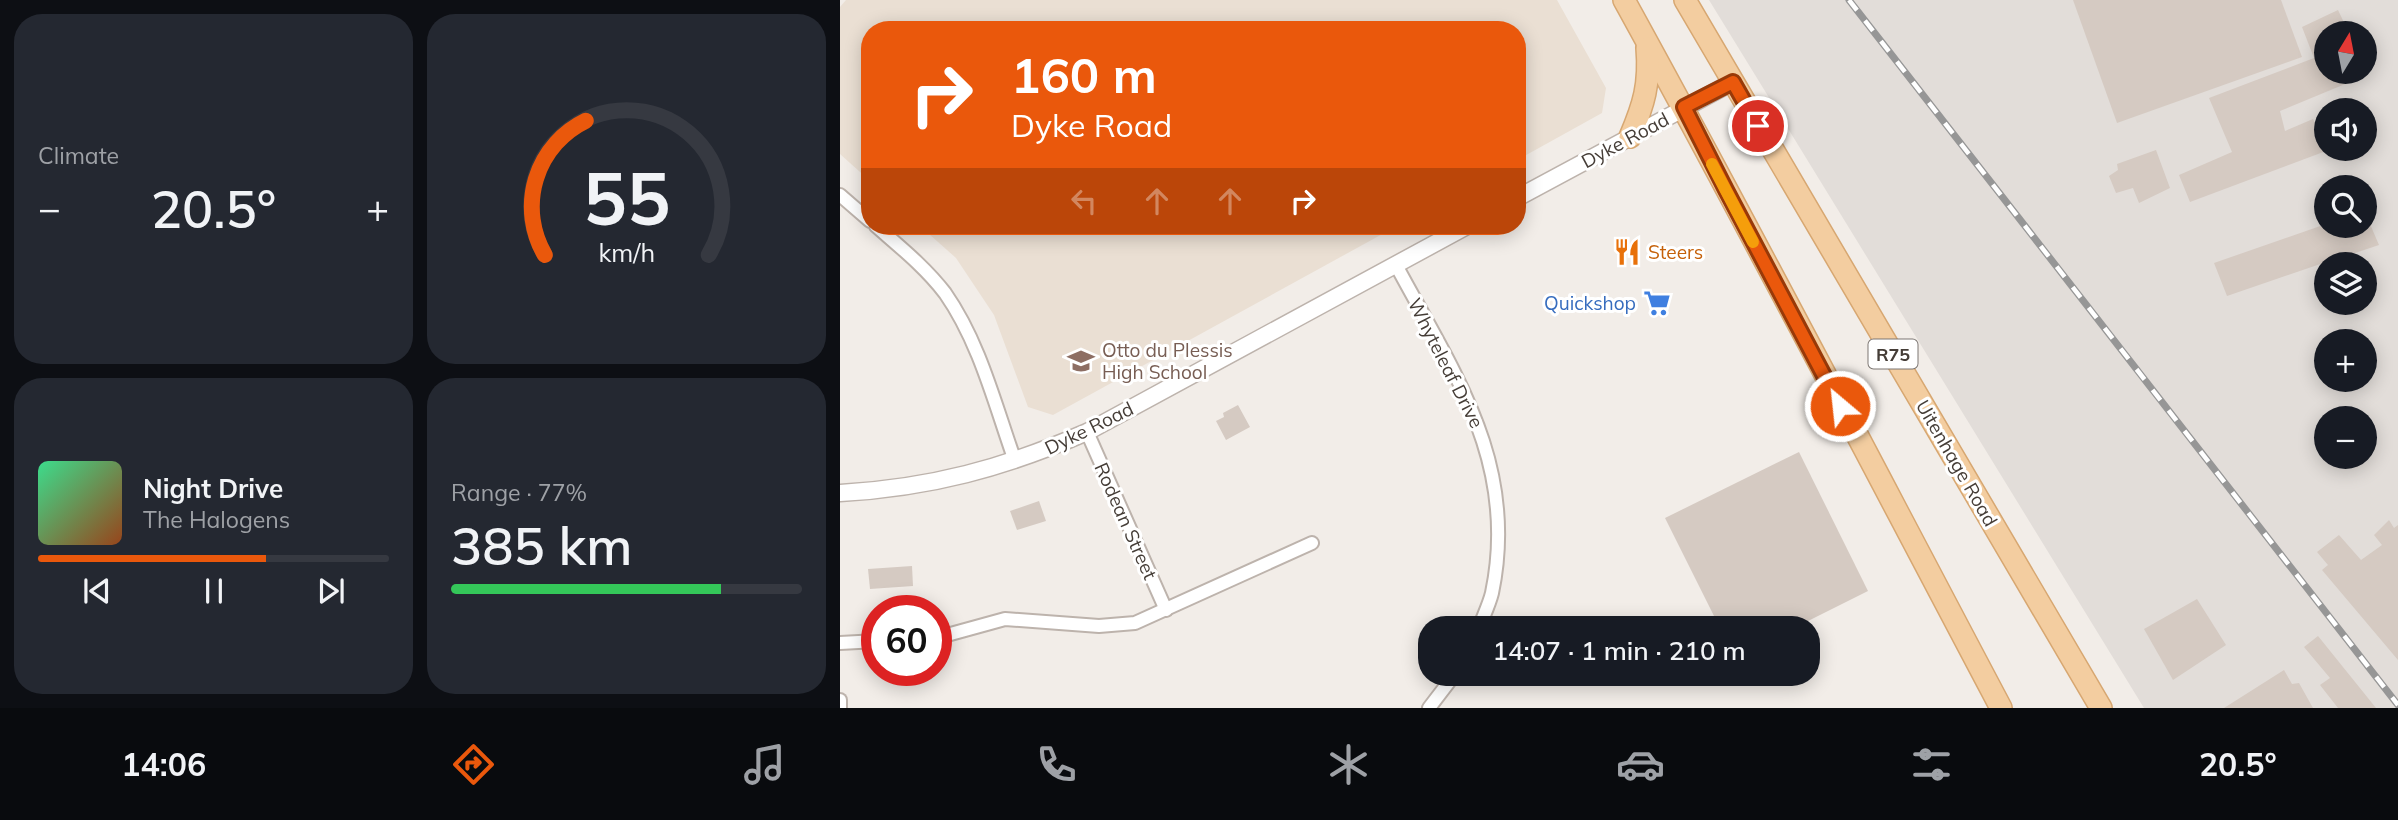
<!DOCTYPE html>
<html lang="en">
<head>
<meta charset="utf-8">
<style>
  :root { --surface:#171b24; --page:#242831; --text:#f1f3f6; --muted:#9ea1a6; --line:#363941; --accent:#ea580c }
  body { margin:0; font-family:Mulish,sans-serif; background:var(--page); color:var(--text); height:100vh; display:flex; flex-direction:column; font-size:26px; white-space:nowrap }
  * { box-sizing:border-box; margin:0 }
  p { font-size:23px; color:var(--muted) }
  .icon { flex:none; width:38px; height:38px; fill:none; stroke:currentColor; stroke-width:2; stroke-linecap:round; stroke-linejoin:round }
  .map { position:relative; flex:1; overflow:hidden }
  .drawer { display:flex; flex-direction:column; gap:14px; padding:14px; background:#0d0f14; width:840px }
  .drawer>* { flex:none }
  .hud { position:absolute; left:21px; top:21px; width:665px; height:214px; border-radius:28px; box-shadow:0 4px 18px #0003; background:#ea580c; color:#fff; overflow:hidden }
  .needle { width:46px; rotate:10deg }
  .controls { position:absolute; left:1474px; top:21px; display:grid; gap:14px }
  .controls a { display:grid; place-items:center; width:63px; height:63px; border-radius:50%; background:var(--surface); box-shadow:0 4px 18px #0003; font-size:35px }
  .speed { position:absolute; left:21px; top:595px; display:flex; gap:14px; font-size:35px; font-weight:700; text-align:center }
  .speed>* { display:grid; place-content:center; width:91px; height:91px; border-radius:50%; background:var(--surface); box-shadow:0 4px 18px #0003; line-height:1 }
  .speed .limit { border:10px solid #d22; background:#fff; color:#111 }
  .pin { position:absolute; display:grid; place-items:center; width:60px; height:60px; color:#fff; margin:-30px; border:4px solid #fff; border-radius:50%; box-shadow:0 2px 7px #0007 }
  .me { position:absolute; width:77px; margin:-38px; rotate:332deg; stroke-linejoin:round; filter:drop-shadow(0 0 5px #0008) }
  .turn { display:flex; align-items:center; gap:24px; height:147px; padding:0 35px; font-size:32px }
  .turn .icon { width:91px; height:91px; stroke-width:2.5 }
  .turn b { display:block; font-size:49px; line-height:60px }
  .lanes { display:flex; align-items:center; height:66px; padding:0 35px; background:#0003; justify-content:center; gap:35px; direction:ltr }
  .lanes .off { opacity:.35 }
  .big { font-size:52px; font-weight:600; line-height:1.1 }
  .drawer .widget { flex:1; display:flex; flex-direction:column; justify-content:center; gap:10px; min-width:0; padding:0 24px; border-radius:28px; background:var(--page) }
  .drawer .dial { align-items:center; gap:0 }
  .dial svg { height:182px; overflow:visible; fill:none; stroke:var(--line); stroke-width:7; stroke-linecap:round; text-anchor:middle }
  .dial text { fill:var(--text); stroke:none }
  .song { display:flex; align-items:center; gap:21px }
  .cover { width:84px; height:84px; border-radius:10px; background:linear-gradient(135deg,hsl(150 70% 55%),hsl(20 70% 35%)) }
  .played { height:7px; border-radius:4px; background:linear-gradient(90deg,var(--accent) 65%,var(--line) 65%) }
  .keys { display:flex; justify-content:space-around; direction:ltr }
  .heat { display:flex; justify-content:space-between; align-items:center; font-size:38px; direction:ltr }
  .charge { height:10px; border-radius:5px; background:linear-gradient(90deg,#34c759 77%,var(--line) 0) }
  .drawer .tiles { flex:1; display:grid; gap:14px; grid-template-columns:repeat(2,1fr) }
  .trip { position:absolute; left:578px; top:616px; width:402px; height:70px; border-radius:28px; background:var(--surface); box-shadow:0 4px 18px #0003; font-weight:600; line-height:70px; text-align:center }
  .tab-bar { display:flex; height:112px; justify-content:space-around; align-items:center; background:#090b0e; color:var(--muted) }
  .tab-bar .icon { width:49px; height:49px }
  .tab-bar .on { color:var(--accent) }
  .tab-bar b { font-size:32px; color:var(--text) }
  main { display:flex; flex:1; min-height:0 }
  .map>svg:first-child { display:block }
  .industrial { fill:#e2ddd9; fill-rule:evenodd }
  .education { fill:#eadfd3 }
  .building { fill:#d5cac2 }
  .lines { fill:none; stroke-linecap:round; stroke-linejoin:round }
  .minor-casing { stroke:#bdb3ac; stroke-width:16 }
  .tertiary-casing { stroke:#bdb3ac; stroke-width:19 }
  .primary-casing { stroke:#d7a771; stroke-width:24 }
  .minor { stroke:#fff; stroke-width:12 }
  .tertiary { stroke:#fff; stroke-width:16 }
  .primary { stroke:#f3cda0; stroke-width:21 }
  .rail-casing { stroke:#969696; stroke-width:7 }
  .rail { stroke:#fff; stroke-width:4.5; stroke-dasharray:13; stroke-linecap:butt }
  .route-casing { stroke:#983908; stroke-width:18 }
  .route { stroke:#ea580c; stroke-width:12 }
  .slow { stroke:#f59e0b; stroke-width:12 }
  .labels { text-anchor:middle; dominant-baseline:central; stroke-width:6; stroke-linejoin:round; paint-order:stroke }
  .shield { fill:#fff; stroke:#7d7773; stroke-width:2 }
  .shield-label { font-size:18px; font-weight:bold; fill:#453d37 }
  .street-label { font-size:19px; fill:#453d37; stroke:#fff }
  .food-label { font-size:19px; fill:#c56008; stroke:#fff; text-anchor:start }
  .shop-label { font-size:19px; fill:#366cbe; stroke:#fff; text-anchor:end }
  .education-label { font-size:19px; fill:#785e54; stroke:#fff; text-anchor:start }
</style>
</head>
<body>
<main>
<section class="drawer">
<div class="tiles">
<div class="widget"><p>Climate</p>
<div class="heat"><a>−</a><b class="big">20.5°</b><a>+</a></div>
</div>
<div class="widget dial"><svg viewBox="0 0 100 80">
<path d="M14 69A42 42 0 1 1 86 69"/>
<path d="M14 69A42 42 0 0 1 32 10" stroke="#ea580c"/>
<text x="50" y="56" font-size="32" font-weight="700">55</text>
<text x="50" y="72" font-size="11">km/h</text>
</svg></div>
<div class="widget">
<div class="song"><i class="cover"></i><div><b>Night Drive</b><p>The Halogens</p></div></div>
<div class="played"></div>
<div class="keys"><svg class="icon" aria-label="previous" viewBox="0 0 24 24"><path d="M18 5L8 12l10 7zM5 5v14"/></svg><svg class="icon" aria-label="pause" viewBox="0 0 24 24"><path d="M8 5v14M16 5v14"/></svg><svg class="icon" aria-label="next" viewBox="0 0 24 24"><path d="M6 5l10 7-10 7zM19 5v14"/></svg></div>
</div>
<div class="widget"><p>Range · 77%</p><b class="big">385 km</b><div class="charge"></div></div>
</div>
</section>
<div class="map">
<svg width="1558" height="708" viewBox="0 0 1558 708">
  <rect width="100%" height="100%" fill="#f2ede8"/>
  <path class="industrial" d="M869 0H1558V708H1304ZM1486 33H1524V72H1486ZM1486 110H1524V149H1486ZM1486 187H1524V226H1486ZM1486 264H1524V303H1486ZM1486 341H1524V380H1486ZM1486 418H1524V457H1486Z"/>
  <g class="education">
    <path d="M6 0H717L766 88 762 113 677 160V30H30V181L0 154V7Z"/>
    <path d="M80 226H557L213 415 188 407 154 315 116 258Z"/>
  </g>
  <g class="building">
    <path d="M1233 0H1441L1462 57 1277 123Z"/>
    <path d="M1498 10 1509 33H1486V72H1526L1527 75 1440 111 1445 131 1473 119 1486 144V151L1350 202 1339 175 1392 152 1369 98 1474 58 1462 27Z"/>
    <path d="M1316 150 1330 188 1299 203 1293 188 1276 193 1269 176 1278 170 1277 164Z"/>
    <path d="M1524 210 1539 245 1509 255 1513 264H1493L1492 260 1387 296 1374 263 1486 224V226H1524Z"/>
    <path d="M398 405 410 427 386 440 376 421 384 417 383 413Z"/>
    <path d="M959 452 1028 591 954 628H880L825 518Z"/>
    <path d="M199 501 206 521 177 530 170 511Z"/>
    <path d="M1549 520 1554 528 1558 525V660L1482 570 1488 565 1477 552 1499 535 1521 560 1542 545 1534 535Z"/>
    <path d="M72 566 73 586 30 589 28 569Z"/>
    <path d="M1357 599 1386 645 1333 680 1304 629Z"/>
    <path d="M1478 636 1536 708H1498L1480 685 1490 678 1464 647Z"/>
    <path d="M1444 670 1452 684 1459 683 1473 708H1384Z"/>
  </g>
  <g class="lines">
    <defs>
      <g id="minor">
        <path d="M0 195 30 221"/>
        <path d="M36 226C60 247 85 267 105 293 140 343 155 405 175 461"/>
        <path d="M556 265C614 373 679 464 652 593 649 605 643 617 639 628"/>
        <path d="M247 432 326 610"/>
        <path d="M96 638 165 619 259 626 295 623 472 543"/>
        <path d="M0 643 37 641"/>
        <path d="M0 700V708"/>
        <path d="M589 708 615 674"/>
      </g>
      <g id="tertiary">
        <path d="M677 198 893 82"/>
        <path d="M0 493C90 488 164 468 247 432L627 226"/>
      </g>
      <g id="primary">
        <path d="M784 0C913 234 1036 472 1161 708"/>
        <path d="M845 0 1261 708"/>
        <path d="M790 137C804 104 810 84 807 48"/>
      </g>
    </defs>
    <use href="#minor" class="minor-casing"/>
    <use href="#tertiary" class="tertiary-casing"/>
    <use href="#primary" class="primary-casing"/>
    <use href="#minor" class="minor"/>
    <use href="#tertiary" class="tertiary"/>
    <use href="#primary" class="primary"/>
    <defs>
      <path id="rail" d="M1009 0 1558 705"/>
    </defs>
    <use href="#rail" class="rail-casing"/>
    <use href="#rail" class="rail"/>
  </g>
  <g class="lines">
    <defs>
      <path id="route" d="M918 126 893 82 844 107 886 190 1000 406"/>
    </defs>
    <use href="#route" class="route-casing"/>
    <use href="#route" class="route"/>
    <path class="slow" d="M872 164 913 242"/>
  </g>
  <defs>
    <symbol id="restaurant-bare" viewBox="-9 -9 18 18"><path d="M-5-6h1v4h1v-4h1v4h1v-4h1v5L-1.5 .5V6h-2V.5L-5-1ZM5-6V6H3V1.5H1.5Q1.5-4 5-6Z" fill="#e8710a" stroke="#fff" stroke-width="2.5" paint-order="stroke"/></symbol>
    <symbol id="supermarket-bare" viewBox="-9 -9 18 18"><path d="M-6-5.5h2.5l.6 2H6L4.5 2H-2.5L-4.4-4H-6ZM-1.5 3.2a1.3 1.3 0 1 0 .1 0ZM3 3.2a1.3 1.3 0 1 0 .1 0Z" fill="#3f7fe0" stroke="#fff" stroke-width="2.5" paint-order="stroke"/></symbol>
    <symbol id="school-bare" viewBox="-9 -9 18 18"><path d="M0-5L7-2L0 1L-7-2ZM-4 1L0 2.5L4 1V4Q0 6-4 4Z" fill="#8d6e63" stroke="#fff" stroke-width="2.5" paint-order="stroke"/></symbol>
  </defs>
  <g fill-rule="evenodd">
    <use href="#restaurant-bare" x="768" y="233" width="38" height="38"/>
    <use href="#supermarket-bare" x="798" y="284" width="38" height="38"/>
    <use href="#school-bare" x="222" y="342" width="38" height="38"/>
  </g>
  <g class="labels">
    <rect class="shield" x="1028.5" y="339.5" width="49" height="29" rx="5"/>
    <g class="shield-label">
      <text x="1053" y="354">R75</text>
    </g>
    <g class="street-label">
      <text transform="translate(785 140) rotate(-28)">Dyke Road</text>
      <text transform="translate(606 363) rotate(63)">Whyteleaf Drive</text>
      <text transform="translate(249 428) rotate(-26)">Dyke Road</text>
      <text transform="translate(1117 463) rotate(60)">Uitenhage Road</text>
      <text transform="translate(286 521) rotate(66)">Rodean Street</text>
    </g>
    <g class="food-label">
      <text x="808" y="252">Steers</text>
    </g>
    <g class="shop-label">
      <text x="796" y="303">Quickshop</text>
    </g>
    <g class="education-label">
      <text x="262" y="350">Otto du Plessis<tspan x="262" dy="22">High School</tspan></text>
    </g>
  </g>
</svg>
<div class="controls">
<a><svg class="needle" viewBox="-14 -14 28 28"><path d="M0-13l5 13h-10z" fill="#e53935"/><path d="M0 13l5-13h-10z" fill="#9ea1a6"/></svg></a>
<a><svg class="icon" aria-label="sound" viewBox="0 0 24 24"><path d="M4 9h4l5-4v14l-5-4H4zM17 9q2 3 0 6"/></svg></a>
<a><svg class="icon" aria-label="search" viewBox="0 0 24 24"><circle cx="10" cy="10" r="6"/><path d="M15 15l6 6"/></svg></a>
<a><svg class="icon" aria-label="layers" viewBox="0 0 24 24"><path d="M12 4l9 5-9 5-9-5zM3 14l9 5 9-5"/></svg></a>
<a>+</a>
<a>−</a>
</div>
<div class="speed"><div class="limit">60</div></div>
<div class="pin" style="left:918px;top:126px;background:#d93025"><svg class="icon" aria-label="arrive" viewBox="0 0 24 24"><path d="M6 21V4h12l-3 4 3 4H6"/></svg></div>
<svg class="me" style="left:1000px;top:406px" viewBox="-20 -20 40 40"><circle r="17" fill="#ea580c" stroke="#fff" stroke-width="3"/><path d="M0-11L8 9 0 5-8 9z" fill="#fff"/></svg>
<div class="trip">14:07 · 1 min · 210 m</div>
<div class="hud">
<div class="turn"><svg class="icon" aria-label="right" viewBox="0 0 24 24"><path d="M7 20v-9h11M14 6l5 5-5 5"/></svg><div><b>160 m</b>Dyke Road</div></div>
<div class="lanes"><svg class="icon off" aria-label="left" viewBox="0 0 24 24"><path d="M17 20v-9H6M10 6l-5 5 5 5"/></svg><svg class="icon off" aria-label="ahead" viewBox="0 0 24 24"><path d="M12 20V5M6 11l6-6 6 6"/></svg><svg class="icon off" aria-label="ahead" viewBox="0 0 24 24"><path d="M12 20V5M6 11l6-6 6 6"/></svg><svg class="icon" aria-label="right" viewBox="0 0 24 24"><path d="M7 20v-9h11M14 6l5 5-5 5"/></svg></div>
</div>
</div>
</main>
<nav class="tab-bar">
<b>14:06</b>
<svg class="icon on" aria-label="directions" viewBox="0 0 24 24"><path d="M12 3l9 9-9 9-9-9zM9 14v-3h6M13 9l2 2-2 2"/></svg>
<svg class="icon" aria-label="music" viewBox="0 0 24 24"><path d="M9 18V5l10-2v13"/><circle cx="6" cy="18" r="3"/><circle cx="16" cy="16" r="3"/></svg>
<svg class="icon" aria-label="phone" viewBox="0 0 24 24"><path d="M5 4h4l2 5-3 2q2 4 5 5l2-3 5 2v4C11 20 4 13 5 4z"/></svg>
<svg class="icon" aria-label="climate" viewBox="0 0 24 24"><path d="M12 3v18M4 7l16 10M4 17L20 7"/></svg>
<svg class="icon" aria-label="car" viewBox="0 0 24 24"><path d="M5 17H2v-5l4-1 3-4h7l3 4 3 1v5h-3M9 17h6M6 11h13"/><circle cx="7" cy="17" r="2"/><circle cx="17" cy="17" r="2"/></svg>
<svg class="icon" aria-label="filters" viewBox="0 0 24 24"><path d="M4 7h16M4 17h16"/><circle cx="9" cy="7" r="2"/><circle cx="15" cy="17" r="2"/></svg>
<b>20.5°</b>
</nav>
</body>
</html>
